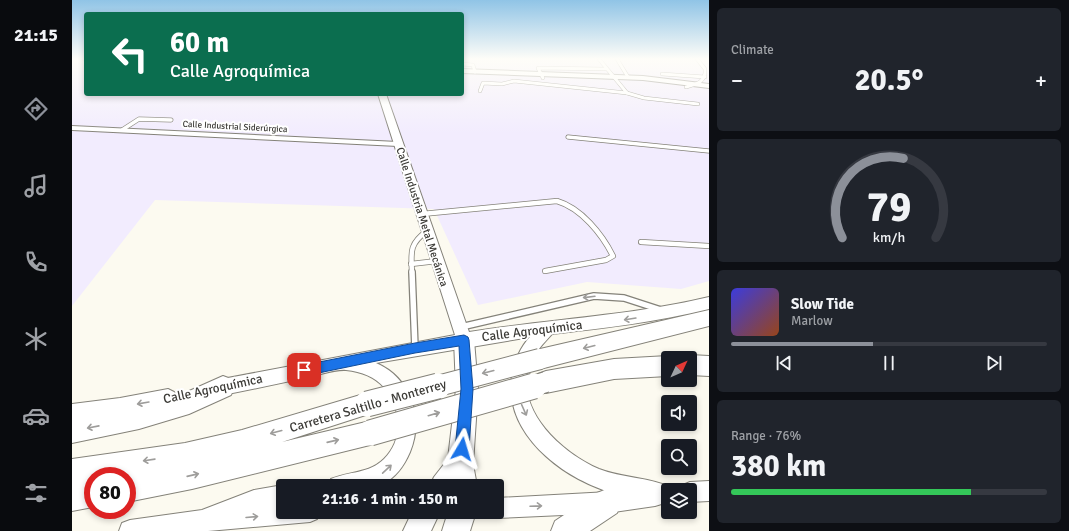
<!DOCTYPE html>
<html lang="en">
<head>
<meta charset="utf-8">
<style>
  :root { --surface:#171b24; --page:#20242c; --text:#f1f3f6; --muted:#9ea1a6; --line:#363941; --accent:#8c9099 }
  body { margin:0; font-family:Signika,sans-serif; background:var(--page); color:var(--text); height:100vh; display:flex; flex-direction:column; font-size:15px; white-space:nowrap }
  * { box-sizing:border-box; margin:0 }
  p { font-size:13px; color:var(--muted) }
  .icon { flex:none; width:22px; height:22px; fill:none; stroke:currentColor; stroke-width:2; stroke-linecap:round; stroke-linejoin:round }
  .map { position:relative; flex:1; overflow:hidden }
  .side { display:flex; flex-direction:column; gap:8px; padding:8px; background:#0d0f14; width:360px }
  .side>* { flex:none }
  .banner { position:absolute; left:12px; top:12px; width:380px; height:84px; border-radius:4px; box-shadow:0 2px 6px #0003; background:#0b6e4f; color:#fff; overflow:hidden }
  .needle { width:26px; rotate:46deg }
  .tools { position:absolute; left:589px; top:351px; display:grid; gap:8px }
  .tools a { display:grid; place-items:center; width:36px; height:36px; border-radius:4px; background:var(--surface); box-shadow:0 2px 6px #0003; font-size:20px }
  .speed { position:absolute; left:12px; top:467px; display:flex; gap:8px; font-size:20px; font-weight:700; text-align:center }
  .speed>* { display:grid; place-content:center; width:52px; height:52px; border-radius:50%; background:var(--surface); box-shadow:0 2px 6px #0003; line-height:1 }
  .speed .limit { border:6px solid #d22; background:#fff; color:#111 }
  .pin { position:absolute; display:grid; place-items:center; width:34px; height:34px; color:#fff; margin:-17px; border-radius:8px; box-shadow:0 2px 6px #0006 }
  .me { position:absolute; width:44px; margin:-22px; rotate:7deg; stroke-linejoin:round; filter:drop-shadow(0 0 3px #0008) }
  .turn { display:flex; align-items:center; gap:14px; height:84px; padding:0 20px; font-size:18px }
  .turn .icon { width:52px; height:52px; stroke-width:2.5 }
  .turn b { display:block; font-size:28px; line-height:34px }
  .big { font-size:30px; font-weight:700; line-height:1.1 }
  .side .widget { flex:1; display:flex; flex-direction:column; justify-content:center; gap:6px; min-width:0; padding:0 14px; border-radius:6px; background:var(--page) }
  .side .dial { align-items:center; gap:0 }
  .dial svg { height:104px; overflow:visible; fill:none; stroke:var(--line); stroke-width:7; stroke-linecap:round; text-anchor:middle }
  .dial text { fill:var(--text); stroke:none }
  .song { display:flex; align-items:center; gap:12px }
  .cover { width:48px; height:48px; border-radius:6px; background:linear-gradient(135deg,hsl(240 70% 55%),hsl(20 70% 35%)) }
  .played { height:4px; border-radius:2px; background:linear-gradient(90deg,var(--accent) 45%,var(--line) 45%) }
  .keys { display:flex; justify-content:space-around; direction:ltr }
  .heat { display:flex; justify-content:space-between; align-items:center; font-size:22px; direction:ltr }
  .charge { height:6px; border-radius:3px; background:linear-gradient(90deg,#34c759 76%,var(--line) 0) }
  .trip { position:absolute; left:204px; top:479px; width:228px; height:40px; border-radius:4px; background:var(--surface); box-shadow:0 2px 6px #0003; font-weight:700; line-height:40px; text-align:center }
  main { display:flex; flex:1; min-height:0 }
  .menu { display:flex; flex-direction:column; width:72px; justify-content:space-around; align-items:center; background:#090b0e; color:var(--muted) }
  .menu .icon { width:28px; height:28px }
  .menu .selected { color:var(--accent) }
  .menu b { font-size:18px; color:var(--text) }
  .map>svg:first-child { display:block }
  .industrial { fill:#f2ecfe }
  .lines { fill:none; stroke-linecap:round; stroke-linejoin:round }
  .service-far3-casing { stroke:#848279; stroke-width:4 }
  .service-far2-casing { stroke:#848279; stroke-width:5 }
  .service-far1-casing { stroke:#848279; stroke-width:6 }
  .service-casing { stroke:#848279; stroke-width:8 }
  .minor-casing { stroke:#848279; stroke-width:2 }
  .tertiary-casing { stroke:#848279; stroke-width:2 }
  .trunk-casing { stroke:#848279; stroke-width:2 }
  .service-far3 { stroke:#fff; stroke-width:3 }
  .service-far2 { stroke:#fff; stroke-width:3.5 }
  .service-far1 { stroke:#fff; stroke-width:4.5 }
  .service { stroke:#fff; stroke-width:5.5 }
  .minor { fill:#fff; fill-rule:evenodd }
  .tertiary { fill:#fff; fill-rule:evenodd }
  .trunk { fill:#fff; fill-rule:evenodd }
  .trunk-bridge-far1-casing { stroke:#848279; stroke-width:22; stroke-linecap:butt }
  .trunk-bridge-casing { stroke:#848279; stroke-width:27; stroke-linecap:butt }
  .trunk-bridge-far1 { stroke:#fff; stroke-width:20 }
  .trunk-bridge { stroke:#fff; stroke-width:25 }
  .oneway { stroke:#9e9d9b }
  .route { fill:#1a73e8; stroke:#114b97 }
  .labels { text-anchor:middle; dominant-baseline:central; stroke-width:4; stroke-linejoin:round; paint-order:stroke }
  .far-street-label { font-size:9px; fill:#3c3b37; stroke:#fff }
  .street-label { font-size:11px; fill:#3c3b37; stroke:#fff }
  .near-street-label { font-size:13px; fill:#3c3b37; stroke:#fff }
</style>
</head>
<body>
<main>
<nav class="menu">
<b>21:15</b>
<svg class="icon selected" aria-label="directions" viewBox="0 0 24 24"><path d="M12 3l9 9-9 9-9-9zM9 14v-3h6M13 9l2 2-2 2"/></svg>
<svg class="icon" aria-label="music" viewBox="0 0 24 24"><path d="M9 18V5l10-2v13"/><circle cx="6" cy="18" r="3"/><circle cx="16" cy="16" r="3"/></svg>
<svg class="icon" aria-label="phone" viewBox="0 0 24 24"><path d="M5 4h4l2 5-3 2q2 4 5 5l2-3 5 2v4C11 20 4 13 5 4z"/></svg>
<svg class="icon" aria-label="climate" viewBox="0 0 24 24"><path d="M12 3v18M4 7l16 10M4 17L20 7"/></svg>
<svg class="icon" aria-label="car" viewBox="0 0 24 24"><path d="M5 17H2v-5l4-1 3-4h7l3 4 3 1v5h-3M9 17h6M6 11h13"/><circle cx="7" cy="17" r="2"/><circle cx="17" cy="17" r="2"/></svg>
<svg class="icon" aria-label="filters" viewBox="0 0 24 24"><path d="M4 7h16M4 17h16"/><circle cx="9" cy="7" r="2"/><circle cx="15" cy="17" r="2"/></svg>
</nav>
<div class="map">
<svg width="637" height="531" viewBox="0 0 637 531">
  <rect width="100%" height="100%" fill="#fcfaf0"/>
  <path class="industrial" d="M0 59H14V94H390V59H637V281L609 289 515 282 406 305 362 209 83 200 0 306Z"/>
  <g class="lines">
    <defs>
      <g id="service-far3">
        <path d="M527 59 555 93"/>
        <path d="M545 59 556 77"/>
        <path d="M390 64 401 65 403 72"/>
        <path d="M590 74 633 77"/>
        <path d="M471 78 466 68 534 69"/>
        <path d="M614 87C625 84 634 82 633 69L625 59"/>
        <path d="M408 91 411 83 430 84 442 81 555 93 572 98 626 104"/>
      </g>
      <g id="service-far2">
        <path d="M50 130 67 119 99 120"/>
        <path d="M496 137 637 151"/>
      </g>
      <g id="service-far1">
        <path d="M350 214 485 201C509 208 530 234 541 256L534 260 473 271"/>
        <path d="M569 242 637 246"/>
        <path d="M339 264 365 261"/>
        <path d="M340 273C339 252 337 244 355 231"/>
      </g>
      <g id="service">
        <path d="M340 272 343 348"/>
        <path d="M389 327 522 296 552 298 589 310"/>
      </g>
      <g id="minor">
        <path d="M10 59H14V61Z"/>
        <path d="M390 69 571 76 637 84V88L571 80 390 73Z"/>
        <path d="M0 126 326 142 329 144 326 146 0 130Z"/>
      </g>
      <g id="tertiary">
        <path d="M306 94H314L397 332C477 319 558 316 637 297V309C585 322 533 328 480 334 471 344 462 353 457 366 443 411 490 453 527 469 550 478 576 477 598 487L600 490H596V502L583 506 535 513 425 518 418 515 416 512H425V498L537 492C488 476 431 433 440 375 442 362 449 346 458 337L304 363C339 378 352 418 338 452 332 466 324 477 311 484 299 490 270 486 256 486L259 479C277 471 297 474 312 459 321 450 326 438 326 426 326 394 306 373 274 370 264 369 250 374 241 376 209 383 177 390 145 396L139 394 137 388 139 382 145 380 383 335Z"/>
        <path d="M96 389 102 392 105 398 102 404 96 407 48 416 0 422V404L48 398Z"/>
        <path d="M637 481V501L618 502V490H609L611 485 618 482Z"/>
        <path d="M211 485 214 486H211V512H248L245 519 238 522 136 531H47L50 523 58 520 130 510 182 490Z"/>
      </g>
      <g id="trunk">
        <path d="M637 310V326L468 369 461 366 458 359 461 352 468 349Z"/>
        <path d="M392 331 399 334 402 340 406 389 401 464 405 486H358L362 477 376 459 384 389 382 340 385 334Z"/>
        <path d="M618 355 637 356V376L618 375V358H610Z"/>
        <path d="M596 356 601 358H596V376L542 379 474 393 466 390 463 382 466 374 474 371 542 359Z"/>
        <path d="M151 376 159 379 162 387 159 395 117 414 67 429 0 443V419L67 405 115 392Z"/>
        <path d="M295 393 303 396 306 404 303 412 210 442 298 421 307 424 310 433 307 442 298 445 120 489 55 502V476H21V507L0 511V459L113 443 170 430Z"/>
        <path d="M535 489 545 493 549 503 545 513 518 531H479L483 521 525 493Z"/>
        <path d="M340 512H368L359 531H331Z"/>
        <path d="M376 512H404L398 531H370Z"/>
      </g>
    </defs>
    <use href="#service-far3" class="service-far3-casing"/>
    <use href="#service-far2" class="service-far2-casing"/>
    <use href="#service-far1" class="service-far1-casing"/>
    <use href="#service" class="service-casing"/>
    <use href="#minor" class="minor-casing"/>
    <use href="#tertiary" class="tertiary-casing"/>
    <use href="#trunk" class="trunk-casing"/>
    <use href="#service-far3" class="service-far3"/>
    <use href="#service-far2" class="service-far2"/>
    <use href="#service-far1" class="service-far1"/>
    <use href="#service" class="service"/>
    <use href="#minor" class="minor"/>
    <use href="#tertiary" class="tertiary"/>
    <use href="#trunk" class="trunk"/>
    <defs>
      <g id="trunk-bridge-far1">
        <path d="M362 387 468 359"/>
        <path d="M458 387 474 382"/>
      </g>
      <g id="trunk-bridge">
        <path d="M295 404 366 386"/>
        <path d="M298 433 462 386"/>
      </g>
    </defs>
    <use href="#trunk-bridge-far1" class="trunk-bridge-far1-casing"/>
    <use href="#trunk-bridge" class="trunk-bridge-casing"/>
    <use href="#trunk-bridge-far1" class="trunk-bridge-far1"/>
    <use href="#trunk-bridge" class="trunk-bridge"/>
  </g>
  <defs><path id="oneway-shaft" d="M-6 0H5M1.5-3L5.5 0L1.5 3" fill="none" stroke-width="1.6" stroke-linecap="round" stroke-linejoin="round"/></defs>
  <g class="oneway">
    <use href="#oneway-shaft" transform="translate(517 297) rotate(173)"/>
    <use href="#oneway-shaft" transform="translate(558 319) rotate(171)"/>
    <use href="#oneway-shaft" transform="translate(517 347) rotate(166)"/>
    <use href="#oneway-shaft" transform="translate(416 372) rotate(166)"/>
    <use href="#oneway-shaft" transform="translate(71 403) rotate(170)"/>
    <use href="#oneway-shaft" transform="translate(452 410) rotate(66)"/>
    <use href="#oneway-shaft" transform="translate(362 414) rotate(-16)"/>
    <use href="#oneway-shaft" transform="translate(21 427) rotate(169)"/>
    <use href="#oneway-shaft" transform="translate(204 432) rotate(165)"/>
    <use href="#oneway-shaft" transform="translate(261 441) rotate(-13)"/>
    <use href="#oneway-shaft" transform="translate(77 460) rotate(172)"/>
    <use href="#oneway-shaft" transform="translate(315 469) rotate(-43)"/>
    <use href="#oneway-shaft" transform="translate(121 475) rotate(-13)"/>
    <use href="#oneway-shaft" transform="translate(464 506) rotate(-2)"/>
    <use href="#oneway-shaft" transform="translate(180 517) rotate(-5)"/>
  </g>
  <linearGradient id="sky" x2="0" y2="1"><stop stop-color="#90c4e6"/><stop offset="0.44" stop-color="#fefdf8"/><stop offset="1" stop-color="#fefdf8" stop-opacity="0"/></linearGradient>
  <rect width="637" height="134" fill="url(#sky)"/>
  <path class="route" d="M392 335 396 337 397 340 401 389 397 449 395 454 390 456 385 454 383 449 389 389 387 346 343 353 232 376 228 374 226 370 228 366 232 365 343 343Z"/>
  <g class="labels">
    <g class="far-street-label">
      <text transform="translate(163 127) rotate(3)">Calle Industrial Siderúrgica</text>
    </g>
    <g class="street-label">
      <text transform="translate(350 217) rotate(72)">Calle Industria Metal Mecánica</text>
    </g>
    <g class="near-street-label">
      <text transform="translate(460 331) rotate(-7)">Calle Agroquímica</text>
      <text transform="translate(141 389) rotate(-12)">Calle Agroquímica</text>
      <text transform="translate(296 406) rotate(-16)">Carretera Saltillo - Monterrey</text>
    </g>
  </g>
</svg>
<div class="tools">
<a><svg class="needle" viewBox="-14 -14 28 28"><path d="M0-13l5 13h-10z" fill="#e53935"/><path d="M0 13l5-13h-10z" fill="#9ea1a6"/></svg></a>
<a><svg class="icon" aria-label="sound" viewBox="0 0 24 24"><path d="M4 9h4l5-4v14l-5-4H4zM17 9q2 3 0 6"/></svg></a>
<a><svg class="icon" aria-label="search" viewBox="0 0 24 24"><circle cx="10" cy="10" r="6"/><path d="M15 15l6 6"/></svg></a>
<a><svg class="icon" aria-label="layers" viewBox="0 0 24 24"><path d="M12 4l9 5-9 5-9-5zM3 14l9 5 9-5"/></svg></a>
</div>
<div class="speed"><div class="limit">80</div></div>
<div class="pin" style="left:232px;top:370px;background:#d93025"><svg class="icon" aria-label="arrive" viewBox="0 0 24 24"><path d="M6 21V4h12l-3 4 3 4H6"/></svg></div>
<svg class="me" style="left:390px;top:449px" viewBox="-20 -20 40 40"><path d="M0-17L14 15 0 8-14 15z" fill="#1a73e8" stroke="#fff" stroke-width="4"/></svg>
<div class="trip">21:16 · 1 min · 150 m</div>
<div class="banner">
<div class="turn"><svg class="icon" aria-label="left" viewBox="0 0 24 24"><path d="M17 20v-9H6M10 6l-5 5 5 5"/></svg><div><b>60 m</b>Calle Agroquímica</div></div>
</div>
</div>
<section class="side">
<div class="widget"><p>Climate</p>
<div class="heat"><a>−</a><b class="big">20.5°</b><a>+</a></div>
</div>
<div class="widget dial"><svg viewBox="0 0 100 80">
<path d="M14 69A42 42 0 1 1 86 69"/>
<path d="M14 69A42 42 0 0 1 61 8" stroke="#8c9099"/>
<text x="50" y="56" font-size="32" font-weight="700">79</text>
<text x="50" y="72" font-size="11">km/h</text>
</svg></div>
<div class="widget">
<div class="song"><i class="cover"></i><div><b>Slow Tide</b><p>Marlow</p></div></div>
<div class="played"></div>
<div class="keys"><svg class="icon" aria-label="previous" viewBox="0 0 24 24"><path d="M18 5L8 12l10 7zM5 5v14"/></svg><svg class="icon" aria-label="pause" viewBox="0 0 24 24"><path d="M8 5v14M16 5v14"/></svg><svg class="icon" aria-label="next" viewBox="0 0 24 24"><path d="M6 5l10 7-10 7zM19 5v14"/></svg></div>
</div>
<div class="widget"><p>Range · 76%</p><b class="big">380 km</b><div class="charge"></div></div>
</section>
</main>
</body>
</html>
